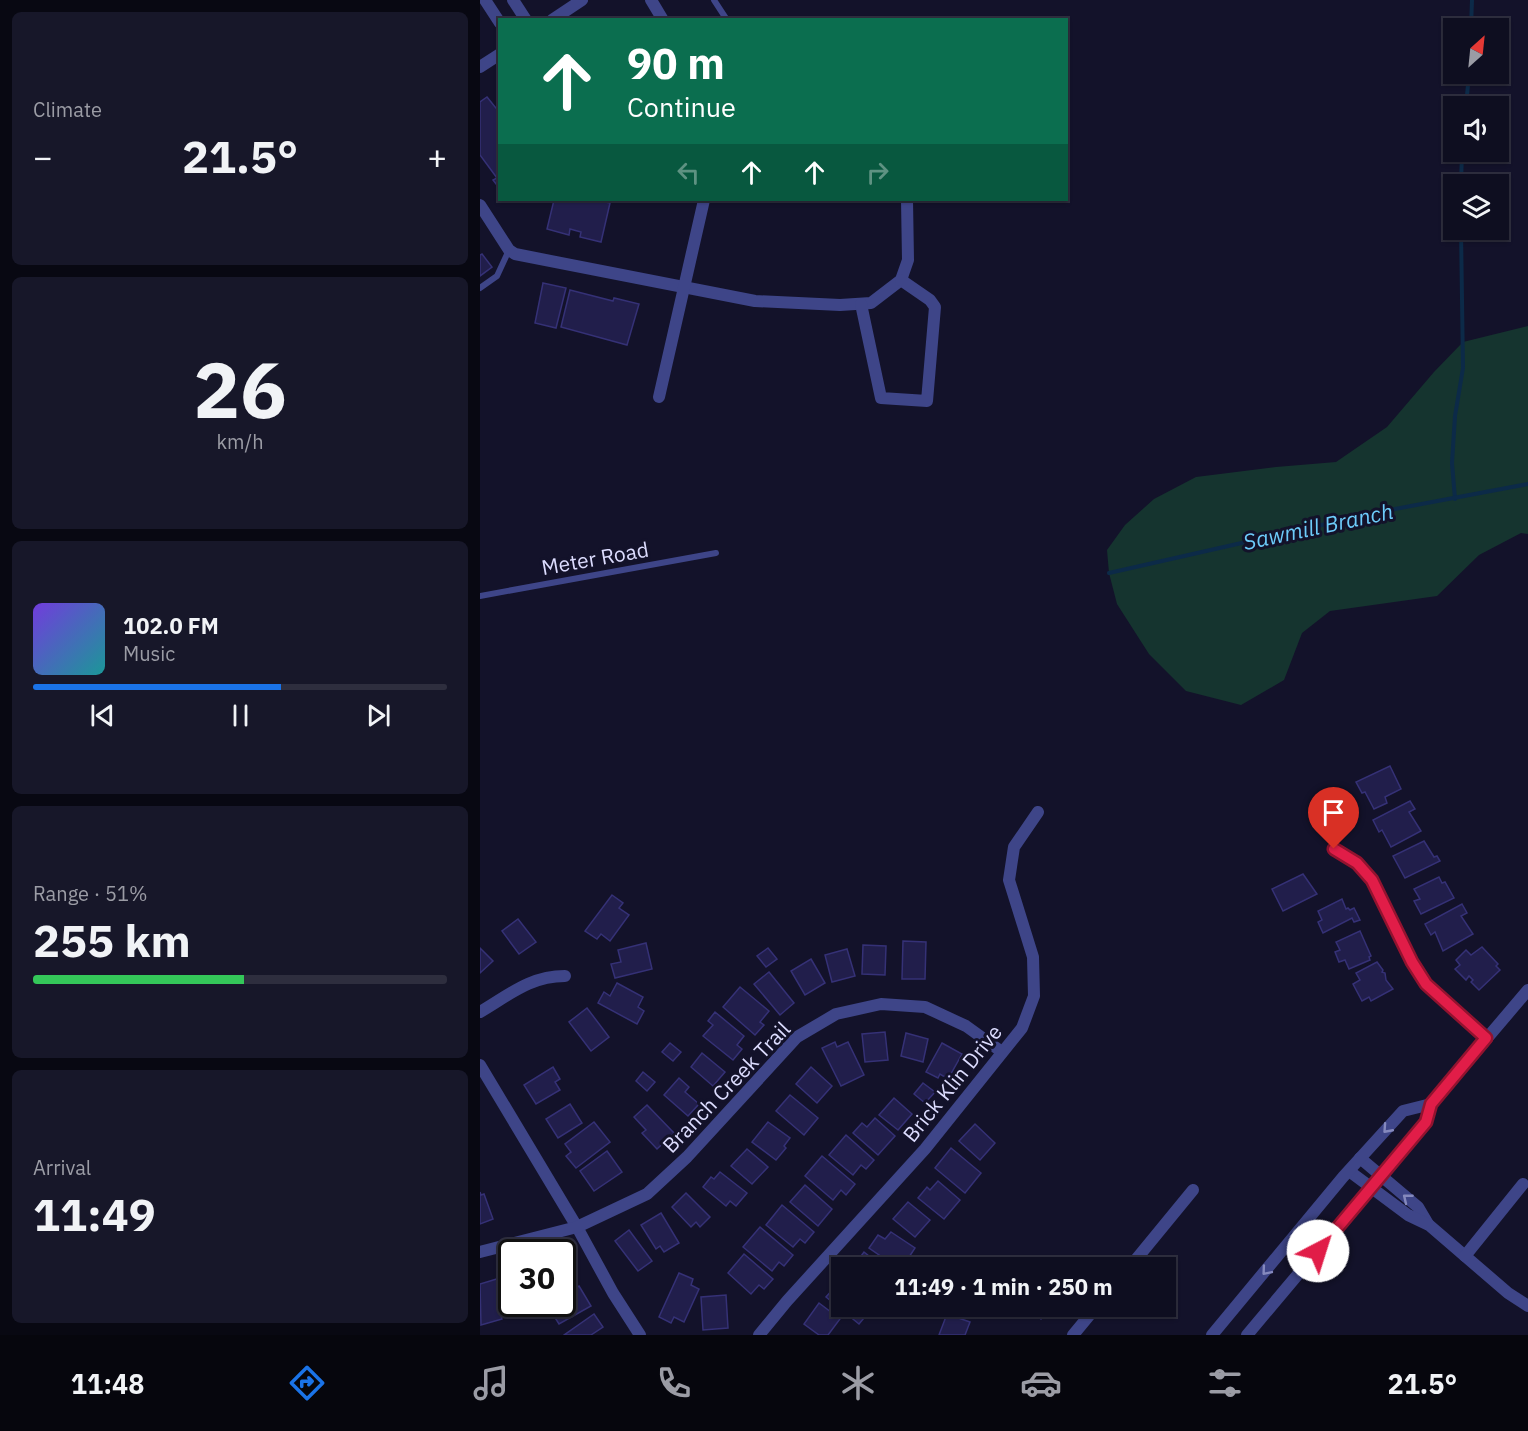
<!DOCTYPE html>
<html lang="en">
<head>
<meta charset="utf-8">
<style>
  :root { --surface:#0e0e20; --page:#171729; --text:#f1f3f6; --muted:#9b9ca5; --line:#2e2e3e; --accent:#1a73e8 }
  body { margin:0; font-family:"IBM Plex Sans",sans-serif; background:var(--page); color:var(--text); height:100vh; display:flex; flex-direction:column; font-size:22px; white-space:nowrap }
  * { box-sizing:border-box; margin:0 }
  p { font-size:20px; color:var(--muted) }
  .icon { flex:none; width:33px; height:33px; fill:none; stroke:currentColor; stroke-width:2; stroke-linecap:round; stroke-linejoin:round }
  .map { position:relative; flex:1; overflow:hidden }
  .sheet { display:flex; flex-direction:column; gap:12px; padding:12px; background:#080812; width:480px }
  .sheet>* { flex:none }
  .hud { position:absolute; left:18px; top:18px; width:570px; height:183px; border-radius:0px; box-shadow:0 2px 4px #0004,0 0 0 2px var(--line); background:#0b6e4f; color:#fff; overflow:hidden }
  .needle { width:39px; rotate:27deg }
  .fabs { position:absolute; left:963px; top:18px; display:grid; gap:12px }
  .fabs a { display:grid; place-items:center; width:66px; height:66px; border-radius:0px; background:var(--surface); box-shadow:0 2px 4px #0004,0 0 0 2px var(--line); font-size:30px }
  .speed { position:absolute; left:18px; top:1239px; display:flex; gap:12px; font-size:30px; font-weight:700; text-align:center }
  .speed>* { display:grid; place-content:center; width:78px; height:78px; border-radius:50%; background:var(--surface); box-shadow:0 2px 4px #0004,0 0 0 2px var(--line); line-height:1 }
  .speed .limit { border:3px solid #111; border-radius:9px; background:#fff; color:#111 }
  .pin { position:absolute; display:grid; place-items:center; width:51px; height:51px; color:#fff; margin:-62px -26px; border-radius:50% 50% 50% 0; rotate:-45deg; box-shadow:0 0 6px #0007 }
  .pin .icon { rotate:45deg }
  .me { position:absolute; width:66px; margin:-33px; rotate:40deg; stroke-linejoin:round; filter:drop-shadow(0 0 4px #0008) }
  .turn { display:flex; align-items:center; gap:21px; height:126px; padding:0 30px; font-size:27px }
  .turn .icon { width:78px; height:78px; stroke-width:2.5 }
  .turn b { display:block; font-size:42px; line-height:51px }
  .lanes { display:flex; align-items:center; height:57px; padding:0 30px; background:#0003; justify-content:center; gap:30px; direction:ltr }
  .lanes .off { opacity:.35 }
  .big { font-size:45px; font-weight:700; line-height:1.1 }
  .sheet .card { flex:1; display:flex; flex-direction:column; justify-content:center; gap:9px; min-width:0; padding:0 21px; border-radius:9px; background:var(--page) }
  .sheet .dial { align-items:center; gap:0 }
  .dial b { font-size:78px; line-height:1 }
  .song { display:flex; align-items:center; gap:18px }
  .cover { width:72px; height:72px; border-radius:9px; background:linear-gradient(135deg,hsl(260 70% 55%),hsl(180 70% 35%)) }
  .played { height:6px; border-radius:3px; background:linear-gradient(90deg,var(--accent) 60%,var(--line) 60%) }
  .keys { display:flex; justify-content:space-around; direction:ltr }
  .heat { display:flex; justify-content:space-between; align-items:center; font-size:33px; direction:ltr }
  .charge { height:9px; border-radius:4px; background:linear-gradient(90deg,#34c759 51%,var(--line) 0) }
  .trip { position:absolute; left:351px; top:1257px; width:345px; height:60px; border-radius:0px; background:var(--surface); box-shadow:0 2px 4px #0004,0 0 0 2px var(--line); font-weight:700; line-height:60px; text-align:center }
  .menu { display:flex; height:96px; justify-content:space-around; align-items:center; background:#06060d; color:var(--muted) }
  .menu .icon { width:42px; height:42px }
  .menu .current { color:var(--accent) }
  .menu b { font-size:27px; color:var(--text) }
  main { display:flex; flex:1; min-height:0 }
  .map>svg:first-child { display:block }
  .green { fill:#15342f }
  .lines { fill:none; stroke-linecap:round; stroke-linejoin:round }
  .stream { stroke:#0c2a48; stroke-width:4 }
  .building { fill:#211e4b; stroke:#353176; stroke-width:1.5 }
  .lane { stroke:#3e4588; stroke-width:6 }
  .street { stroke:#3e4588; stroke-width:12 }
  .oneway { stroke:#8589bd }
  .route-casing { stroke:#92132f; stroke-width:15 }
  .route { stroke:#e11d48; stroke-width:10 }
  .labels { text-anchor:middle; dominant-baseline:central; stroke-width:6; stroke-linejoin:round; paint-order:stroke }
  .street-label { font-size:21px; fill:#dcdcfe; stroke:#13122a }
  .water-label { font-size:22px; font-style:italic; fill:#6dccfb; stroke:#13122a }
</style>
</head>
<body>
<main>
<section class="sheet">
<div class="card"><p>Climate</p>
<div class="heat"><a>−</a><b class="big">21.5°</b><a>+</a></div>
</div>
<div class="card dial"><b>26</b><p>km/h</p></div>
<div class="card">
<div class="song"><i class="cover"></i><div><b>102.0 FM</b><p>Music</p></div></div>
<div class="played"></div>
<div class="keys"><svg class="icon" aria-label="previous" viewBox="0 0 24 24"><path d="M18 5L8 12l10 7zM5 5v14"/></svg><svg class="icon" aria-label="pause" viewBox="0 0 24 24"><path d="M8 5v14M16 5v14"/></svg><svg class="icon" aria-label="next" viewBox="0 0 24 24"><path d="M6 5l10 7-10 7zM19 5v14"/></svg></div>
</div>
<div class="card"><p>Range · 51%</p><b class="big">255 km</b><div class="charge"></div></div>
<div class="card"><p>Arrival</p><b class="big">11:49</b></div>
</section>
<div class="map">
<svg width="1048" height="1335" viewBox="0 0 1048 1335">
  <rect width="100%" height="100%" fill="#13122a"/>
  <path class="green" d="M1048 326V534L1041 533 999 555 957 596 850 611 822 633 804 680 761 705 706 691 669 654 637 604 629 573 627 550 645 525 674 499 716 477 796 467 856 462 907 427 954 372 983 342Z"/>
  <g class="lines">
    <g class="stream">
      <path d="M991 28 992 0"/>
      <path d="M986 106 989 74"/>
      <path d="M981 184 982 152"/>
      <path d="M975 499 972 463 975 416 983 368 981 230"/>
      <path d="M629 573 899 512 1048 484"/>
    </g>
  </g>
  <g class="building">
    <path d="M7 97 20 113V189L13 180 17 178 0 155V102Z"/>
    <path d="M74 200H116L130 203 121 242 100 237 101 232 90 229 89 235 67 229Z"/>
    <path d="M2 254 12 267 0 276V255Z"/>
    <path d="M63 283 86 288 76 328 55 323Z"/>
    <path d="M90 290 133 301 134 298 159 304 147 345 81 327Z"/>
    <path d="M910 766 921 789 905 797 907 803 894 809 885 792 882 793 876 782Z"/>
    <path d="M930 801 935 809 929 812 941 831 911 847 902 830 899 832 893 820Z"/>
    <path d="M944 841 954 857 957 856 960 861 925 878 913 856Z"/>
    <path d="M823 874 837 894 803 911 792 889Z"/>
    <path d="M959 877 962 883 965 882 974 898 941 914 934 901 940 899 934 889Z"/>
    <path d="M132 895 143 903 139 908 149 915 130 941 121 934 117 939 105 931Z"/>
    <path d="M862 899 866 909 868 908 870 910 874 908 880 920 874 922 872 918 843 933 838 922 842 920 838 911Z"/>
    <path d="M982 904 987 913 981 916 993 934 963 951 955 932 951 935 945 924Z"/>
    <path d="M38 919 56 942 39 954 22 931Z"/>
    <path d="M880 931 891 956 889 957 890 960 869 969 865 960 859 962 855 952 860 950 856 942Z"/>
    <path d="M423 941 446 942 445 979H422Z"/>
    <path d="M166 943 172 969 135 978 131 964 141 962 138 950Z"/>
    <path d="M383 945 406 946 405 975 382 974Z"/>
    <path d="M1002 947 1018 964 1016 966 1020 970 999 990 991 982 993 980 989 976 986 980 975 969 980 965 976 960 986 950 991 955Z"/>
    <path d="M0 948 13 961 0 973Z"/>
    <path d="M288 948 297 959 286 967 277 956Z"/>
    <path d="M367 949 375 976 352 982 345 955Z"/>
    <path d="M331 959 345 983 325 995 311 971Z"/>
    <path d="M897 962 903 970 902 972 905 973 906 980 913 989 891 1001 889 997 882 1001 873 984 880 980 876 973Z"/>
    <path d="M289 972 314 1003 300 1015 274 984Z"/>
    <path d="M137 983 163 997 158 1007 164 1011 157 1024 118 1003 124 992 130 996Z"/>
    <path d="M260 987 289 1011 280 1022 284 1025 275 1035 243 1007Z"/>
    <path d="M107 1008 129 1037 111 1051 89 1022Z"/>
    <path d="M235 1012 264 1036 257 1045 262 1049 253 1060 223 1036 233 1025 228 1021Z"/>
    <path d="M405 1032 408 1060 385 1062 382 1034Z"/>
    <path d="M426 1033 448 1039 443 1062 421 1056Z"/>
    <path d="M355 1042 357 1047 368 1042 384 1075 361 1086 342 1048Z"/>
    <path d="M190 1043 201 1052 193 1061 182 1052Z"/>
    <path d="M462 1043 482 1054 468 1079 460 1074 458 1078 446 1072Z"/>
    <path d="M222 1053 245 1072 233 1086 211 1067Z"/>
    <path d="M73 1067 80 1079 75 1082 80 1090 56 1104 44 1085Z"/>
    <path d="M331 1067 352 1086 337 1103 316 1084Z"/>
    <path d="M163 1072 175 1082 167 1091 156 1081Z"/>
    <path d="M199 1078 209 1087 205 1092 219 1104 208 1116 184 1095Z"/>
    <path d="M443 1083 455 1092 445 1103 434 1094Z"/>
    <path d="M310 1095 338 1118 324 1135 296 1111Z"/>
    <path d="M414 1098 432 1114 418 1130 399 1115Z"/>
    <path d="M90 1104 102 1123 78 1138 66 1119Z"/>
    <path d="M167 1105 194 1133 177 1149 162 1133 166 1130 154 1117Z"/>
    <path d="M395 1118 415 1136 398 1155 373 1133 382 1123 387 1127Z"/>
    <path d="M114 1122 130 1142 96 1168 86 1156 91 1152 85 1144Z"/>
    <path d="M288 1122 310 1138 304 1146 306 1148 296 1160 272 1142Z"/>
    <path d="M495 1124 515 1143 500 1160 479 1141Z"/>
    <path d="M366 1135 394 1160 386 1169 381 1165 373 1175 349 1155Z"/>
    <path d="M471 1148 501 1173 485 1193 455 1168Z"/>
    <path d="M267 1149 288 1167 272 1184 251 1166Z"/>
    <path d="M127 1151 142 1172 114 1191 100 1171Z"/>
    <path d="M342 1156 375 1184 366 1195 361 1190 353 1200 325 1176Z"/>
    <path d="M240 1172 267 1193 256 1206 250 1201 246 1206 223 1187 231 1177 234 1179Z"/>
    <path d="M458 1181 480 1200 464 1219 438 1198 447 1187 450 1190Z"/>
    <path d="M325 1185 352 1209 338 1226 310 1202Z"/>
    <path d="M0 1192 1 1195 4 1194 13 1219 0 1224Z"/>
    <path d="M206 1193 230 1217 220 1227 216 1222 211 1227 192 1207Z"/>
    <path d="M428 1202 450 1220 435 1237 413 1219Z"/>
    <path d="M302 1205 334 1232 325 1243 320 1239 313 1247 286 1225Z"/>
    <path d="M181 1213 199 1243 184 1252 180 1246 176 1249 161 1225Z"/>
    <path d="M280 1227 313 1255 304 1266 299 1262 292 1271 263 1247Z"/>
    <path d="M149 1230 172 1261 158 1271 135 1241Z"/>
    <path d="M411 1232 435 1248 422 1268H418L389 1248 398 1235 405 1239Z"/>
    <path d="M384 1252 404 1268H372Z"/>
    <path d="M264 1254 293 1279 284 1289 279 1285 271 1294 248 1273Z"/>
    <path d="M199 1273 213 1279 211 1285 219 1289 204 1322 194 1317 191 1323 179 1317Z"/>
    <path d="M20 1278 30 1310 20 1313 22 1319 1 1325 0 1284Z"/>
    <path d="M99 1286 111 1306 79 1324 67 1305 82 1304V1296Z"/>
    <path d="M355 1287 360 1290 362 1288V1306H394L379 1324 346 1297Z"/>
    <path d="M246 1295 248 1328 223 1330 221 1297Z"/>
    <path d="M339 1303 360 1319 348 1335H339L324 1324Z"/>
    <path d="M551 1306H570V1307L561 1319 548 1310Z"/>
    <path d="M114 1314 123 1327 111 1335H84Z"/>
    <path d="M467 1314 490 1322 485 1335H459Z"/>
  </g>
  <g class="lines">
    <g class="lane">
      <path d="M234 0 247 20"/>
      <path d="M0 288 17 276 29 250"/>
      <path d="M0 596 236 553"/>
    </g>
    <g class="street">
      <path d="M5 0 20 23"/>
      <path d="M33 0 46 20"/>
      <path d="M171 0 183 20"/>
      <path d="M72 20 102 0"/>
      <path d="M0 67 20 54"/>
      <path d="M0 205 29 250 35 254 275 301 360 305 391 303 421 280 428 260 427 200"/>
      <path d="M381 304 401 398 447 401 455 307 450 300 421 280"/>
      <path d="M179 397 224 200"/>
      <path d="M854 849 877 863 892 880 932 962 946 984 1006 1038"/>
      <path d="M0 1012C29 995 50 976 85 976"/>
      <path d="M0 1065 97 1227 133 1293 160 1335"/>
      <path d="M951 1104 1048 990"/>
      <path d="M880 1158 938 1207 948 1224"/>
      <path d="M869 1171 928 1215 949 1225 1028 1293 1048 1306"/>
      <path d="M0 1252 97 1227 167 1194 207 1157 317 1037 356 1014 401 1004 445 1007 486 1026 522 1052"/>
      <path d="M985 1256 1043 1184"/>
      <path d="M649 1268 713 1190"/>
      <path d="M279 1335 307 1301 445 1149 542 1028 554 996 553 957 529 880 534 847 558 812"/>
      <path d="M593 1335 617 1306"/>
      <path d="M732 1335 863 1177 923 1111 951 1104 946 1122 767 1335"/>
    </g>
  </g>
  <defs><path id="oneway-chevron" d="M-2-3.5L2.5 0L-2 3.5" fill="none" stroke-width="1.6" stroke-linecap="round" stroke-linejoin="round" transform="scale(1.5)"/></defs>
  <g class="oneway">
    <use href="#oneway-chevron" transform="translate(907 1129) rotate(132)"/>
    <use href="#oneway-chevron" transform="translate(927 1198) rotate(-141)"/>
    <use href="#oneway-chevron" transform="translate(786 1271) rotate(130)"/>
  </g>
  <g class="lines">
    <defs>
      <path id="route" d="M838 1251 946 1122 951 1104 1006 1038 946 984 932 962 892 880 877 863 854 849"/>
    </defs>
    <use href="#route" class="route-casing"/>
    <use href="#route" class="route"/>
  </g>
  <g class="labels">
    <g class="street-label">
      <text transform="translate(115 558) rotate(-10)">Meter Road</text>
      <text transform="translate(472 1083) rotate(-51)">Brick Klin Drive</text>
      <text transform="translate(246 1087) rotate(-46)">Branch Creek Trail</text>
    </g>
    <g class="water-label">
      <text transform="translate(838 526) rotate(-12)">Sawmill Branch</text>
    </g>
  </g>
</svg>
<div class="fabs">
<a><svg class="needle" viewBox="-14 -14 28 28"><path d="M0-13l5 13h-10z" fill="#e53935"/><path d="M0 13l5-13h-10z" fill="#9b9ca5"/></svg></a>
<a><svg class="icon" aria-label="sound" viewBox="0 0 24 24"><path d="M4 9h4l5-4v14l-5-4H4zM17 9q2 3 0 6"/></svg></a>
<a><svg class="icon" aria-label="layers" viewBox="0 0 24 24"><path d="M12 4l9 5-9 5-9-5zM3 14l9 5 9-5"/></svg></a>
</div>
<div class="speed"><div class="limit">30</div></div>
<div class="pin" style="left:854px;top:849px;background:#d93025"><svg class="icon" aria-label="arrive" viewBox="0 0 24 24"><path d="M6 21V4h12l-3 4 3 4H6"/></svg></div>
<svg class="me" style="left:838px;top:1251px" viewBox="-20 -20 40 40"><circle r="19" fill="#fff"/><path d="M0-13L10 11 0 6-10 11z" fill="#e11d48"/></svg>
<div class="trip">11:49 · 1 min · 250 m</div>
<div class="hud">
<div class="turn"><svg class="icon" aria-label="ahead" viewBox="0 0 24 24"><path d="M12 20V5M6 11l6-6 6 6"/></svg><div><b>90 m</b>Continue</div></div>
<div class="lanes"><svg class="icon off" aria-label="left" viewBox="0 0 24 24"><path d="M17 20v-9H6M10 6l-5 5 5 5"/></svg><svg class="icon" aria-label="ahead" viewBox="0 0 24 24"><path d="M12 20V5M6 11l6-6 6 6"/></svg><svg class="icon" aria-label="ahead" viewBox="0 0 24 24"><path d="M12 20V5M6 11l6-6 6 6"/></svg><svg class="icon off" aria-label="right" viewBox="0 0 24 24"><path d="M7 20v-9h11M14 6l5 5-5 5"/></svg></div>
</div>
</div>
</main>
<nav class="menu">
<b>11:48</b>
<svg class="icon current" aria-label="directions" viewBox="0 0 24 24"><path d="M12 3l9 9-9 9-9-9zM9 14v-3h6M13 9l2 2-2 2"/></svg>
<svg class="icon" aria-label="music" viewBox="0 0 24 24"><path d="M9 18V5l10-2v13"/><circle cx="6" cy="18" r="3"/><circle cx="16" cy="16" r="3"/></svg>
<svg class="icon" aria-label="phone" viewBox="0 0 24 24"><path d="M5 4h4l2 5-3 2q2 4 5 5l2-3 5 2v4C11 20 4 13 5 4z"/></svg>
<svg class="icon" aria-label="climate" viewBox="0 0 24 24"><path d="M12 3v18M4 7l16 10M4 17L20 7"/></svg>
<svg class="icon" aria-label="car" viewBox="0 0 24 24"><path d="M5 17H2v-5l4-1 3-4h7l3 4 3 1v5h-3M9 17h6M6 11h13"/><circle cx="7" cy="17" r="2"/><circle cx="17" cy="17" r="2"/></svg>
<svg class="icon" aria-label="filters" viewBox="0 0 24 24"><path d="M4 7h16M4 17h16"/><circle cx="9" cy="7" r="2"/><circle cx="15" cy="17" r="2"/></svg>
<b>21.5°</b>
</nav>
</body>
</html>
